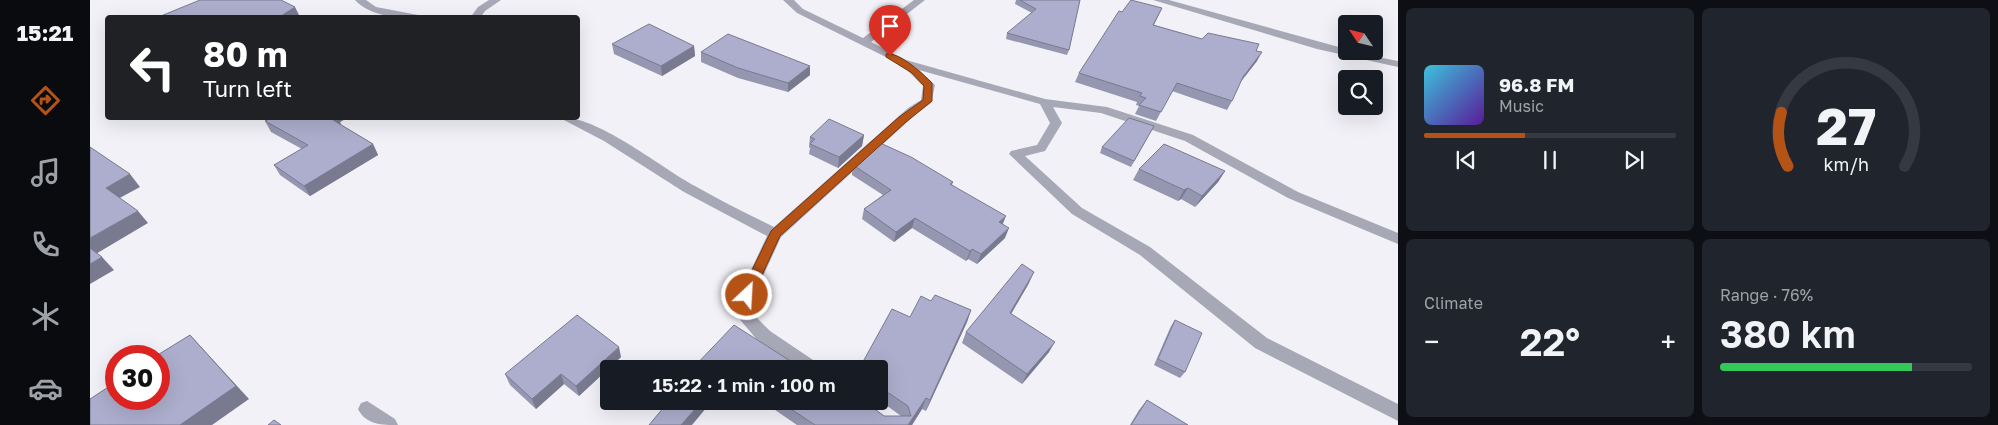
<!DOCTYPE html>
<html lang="en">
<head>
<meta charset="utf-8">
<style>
  :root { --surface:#171b24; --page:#20242c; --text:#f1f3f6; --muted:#9ea1a6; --line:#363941; --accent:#b55317 }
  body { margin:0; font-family:"Golos Text",sans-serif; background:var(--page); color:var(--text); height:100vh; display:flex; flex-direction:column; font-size:19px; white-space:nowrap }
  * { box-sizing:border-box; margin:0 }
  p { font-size:16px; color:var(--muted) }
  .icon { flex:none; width:28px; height:28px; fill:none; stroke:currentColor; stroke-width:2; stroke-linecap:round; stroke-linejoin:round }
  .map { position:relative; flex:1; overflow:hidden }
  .side { display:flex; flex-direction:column; gap:8px; padding:8px; background:#0d0f14; width:600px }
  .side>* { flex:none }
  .guide { position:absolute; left:15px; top:15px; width:475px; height:105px; border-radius:5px; box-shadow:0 5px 20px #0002; background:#202124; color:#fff; overflow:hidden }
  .needle { width:32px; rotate:305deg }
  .buttons { position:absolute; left:1248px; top:15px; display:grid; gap:10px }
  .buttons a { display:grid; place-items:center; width:45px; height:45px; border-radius:5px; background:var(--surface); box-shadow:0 5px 20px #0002; font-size:25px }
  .speed { position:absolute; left:15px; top:345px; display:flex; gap:10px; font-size:25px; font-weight:700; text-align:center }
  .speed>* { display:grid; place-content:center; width:65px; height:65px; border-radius:50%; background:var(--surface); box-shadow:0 5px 20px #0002; line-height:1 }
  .speed .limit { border:8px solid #d22; background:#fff; color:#111 }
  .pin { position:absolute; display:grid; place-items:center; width:42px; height:42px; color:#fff; margin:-51px -21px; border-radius:50% 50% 50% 0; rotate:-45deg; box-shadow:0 0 5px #0007 }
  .pin .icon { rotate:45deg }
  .me { position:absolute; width:55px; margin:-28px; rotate:25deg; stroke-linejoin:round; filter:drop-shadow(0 0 4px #0008) }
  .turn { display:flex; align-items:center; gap:18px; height:105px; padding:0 15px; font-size:22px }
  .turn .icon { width:65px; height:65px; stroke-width:2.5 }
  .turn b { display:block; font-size:35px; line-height:42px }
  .big { font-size:38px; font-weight:600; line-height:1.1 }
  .side .tile { flex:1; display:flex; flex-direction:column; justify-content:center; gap:8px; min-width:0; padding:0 18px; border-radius:8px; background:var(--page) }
  .side .dial { align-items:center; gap:0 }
  .dial svg { height:130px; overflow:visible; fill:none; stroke:var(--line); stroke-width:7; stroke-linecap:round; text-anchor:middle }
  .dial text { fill:var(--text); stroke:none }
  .song { display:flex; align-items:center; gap:15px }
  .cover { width:60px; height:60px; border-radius:8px; background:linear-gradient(135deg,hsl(190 70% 55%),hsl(270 70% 35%)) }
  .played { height:5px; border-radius:2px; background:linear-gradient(90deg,var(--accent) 40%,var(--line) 40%) }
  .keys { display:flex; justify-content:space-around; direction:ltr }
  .heat { display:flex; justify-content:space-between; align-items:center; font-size:28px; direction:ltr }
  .charge { height:8px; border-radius:4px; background:linear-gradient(90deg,#34c759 76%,var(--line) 0) }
  .side .tiles { flex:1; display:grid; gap:8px; grid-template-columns:repeat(2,1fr) }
  .trip { position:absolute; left:510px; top:360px; width:288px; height:50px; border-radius:5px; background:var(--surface); box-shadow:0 5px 20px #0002; font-weight:600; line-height:50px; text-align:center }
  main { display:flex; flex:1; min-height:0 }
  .tabs { display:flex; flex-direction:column; width:90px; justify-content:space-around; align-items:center; background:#090b0e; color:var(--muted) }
  .tabs .icon { width:35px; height:35px }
  .tabs .current { color:var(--accent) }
  .tabs b { font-size:22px; color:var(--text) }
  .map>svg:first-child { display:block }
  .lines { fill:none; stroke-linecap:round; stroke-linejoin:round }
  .minor { fill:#a7a8b5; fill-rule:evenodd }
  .wall { fill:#9596b0 }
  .shaded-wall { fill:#797a90 }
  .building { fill:#adaecd; stroke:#797a90 }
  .route { fill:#b55317; stroke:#76360f }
</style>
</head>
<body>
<main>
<nav class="tabs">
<b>15:21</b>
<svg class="icon current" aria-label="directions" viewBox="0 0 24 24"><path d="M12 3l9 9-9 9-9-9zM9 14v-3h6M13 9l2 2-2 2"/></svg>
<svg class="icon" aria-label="music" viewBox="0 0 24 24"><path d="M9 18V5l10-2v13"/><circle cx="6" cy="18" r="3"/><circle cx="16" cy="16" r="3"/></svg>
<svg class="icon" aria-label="phone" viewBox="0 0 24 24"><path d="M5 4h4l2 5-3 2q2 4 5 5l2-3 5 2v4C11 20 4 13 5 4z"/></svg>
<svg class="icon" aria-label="climate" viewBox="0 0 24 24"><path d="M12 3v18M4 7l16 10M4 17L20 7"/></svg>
<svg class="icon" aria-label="car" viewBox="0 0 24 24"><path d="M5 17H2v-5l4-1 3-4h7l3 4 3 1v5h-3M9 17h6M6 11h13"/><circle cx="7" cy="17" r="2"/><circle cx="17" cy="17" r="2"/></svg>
</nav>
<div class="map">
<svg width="1308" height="425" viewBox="0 0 1308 425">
  <rect width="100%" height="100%" fill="#f1f1f7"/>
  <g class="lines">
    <g class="minor">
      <path d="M265 0H276L286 7 344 18C319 18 283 20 265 0Z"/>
      <path d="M399 0H411L395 11 390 18H380L388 7Z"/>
      <path d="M693 0H704L713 9 773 38 824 0H835L781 42 816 60 955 99 1017 107 1103 135 1208 192 1308 233V244L1198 198 1095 141 1011 113 963 107 972 123 955 151 935 156 992 208 1060 247 1177 338 1308 404V421L1165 348 1050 255 982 214 919 154 921 151 947 145 960 123 950 104 829 70 845 85 841 103 826 114 691 237 658 309 680 331 729 364 731 369H709L668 341 642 310 677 236 594 192 514 141 470 118C504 113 573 169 605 186 631 201 658 214 684 227L818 108 831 100 833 86 812 65 707 13Z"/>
      <path d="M1063 0H1079L1256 49V51L1308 61V67L1227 49Z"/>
      <path d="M277 401 305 419 308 425C292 425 276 425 268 409L271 403Z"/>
    </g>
  </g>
  <g class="wall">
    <path d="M926 0H990L979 50 977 55 916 39 917 33 942 13 925 4Z"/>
    <path d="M1072 8 1064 25 1112 39 1166 51 1167 61 1150 83 1142 101 1137 110 1082 91 1066 121 1045 114 1049 106 1046 105 1047 102 985 82 989 73 1032 12Z"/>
    <path d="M522 44 604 46 605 56 572 76 524 54Z"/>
    <path d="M611 52 720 66V75L698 92 648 78 611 62Z"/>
    <path d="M182 118H257L250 122 251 125 283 144 288 155 220 196 190 175 184 165 212 149 181 132 175 121Z"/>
    <path d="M1064 126 1041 167 1010 153 1012 147Z"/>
    <path d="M774 135 772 146 748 168 719 154 720 148 719 147 720 137Z"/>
    <path d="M763 165 863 182 862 185 913 225 915 238 887 264 878 259 876 261 822 228 804 242 772 219 774 209 793 195 762 175Z"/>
    <path d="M1049 169 1135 171 1128 182 1105 207 1091 199 1088 201 1043 180Z"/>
    <path d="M939 283 921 314 959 352 932 384 872 343 876 332Z"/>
    <path d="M841 301 881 310 877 322 836 411 832 409 822 425H707L672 401H774L794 416H811L789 400V369Z"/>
    <path d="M1085 320 1095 372 1090 378 1064 365 1081 326Z"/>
    <path d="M531 357 489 396 474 384 446 409 420 385 415 374Z"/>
    <path d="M1057 400 1098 425H1040L1049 410Z"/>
  </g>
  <g class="shaded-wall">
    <path d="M205 7 210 17 192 18 191 16Z"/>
    <path d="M604 46 605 56 572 76 571 66Z"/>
    <path d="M1172 52 1167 61 1147 86 1153 77Z"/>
    <path d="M720 66V75L698 92V83Z"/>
    <path d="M242 118H257L250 122 252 127 248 130Z"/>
    <path d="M774 135 772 146 748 168 749 157Z"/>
    <path d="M283 144 288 155 220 196 214 186Z"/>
    <path d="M1135 171 1128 182 1105 207 1112 196Z"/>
    <path d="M40 174 50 187 26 200 16 188Z"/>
    <path d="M1098 188 1091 199 1088 201 1094 190Z"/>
    <path d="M48 211 58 223 4 255 0 250V238Z"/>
    <path d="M916 216 912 226 909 222Z"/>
    <path d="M825 218 822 228 804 242 806 232Z"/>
    <path d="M919 228 915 238 887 264 891 254Z"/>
    <path d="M882 249 878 259 876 261 880 251Z"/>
    <path d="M12 257 24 270 0 284V264Z"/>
    <path d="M944 272 939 283 915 324 920 313Z"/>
    <path d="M881 310 877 322 836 411 840 400Z"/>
    <path d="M100 335 159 399 122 425H90Z"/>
    <path d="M965 342 959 352 932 384 937 374Z"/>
    <path d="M529 347 531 357 489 396 486 386Z"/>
    <path d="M471 374 474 384 446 409 442 399Z"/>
    <path d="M836 398 832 409 822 425H818Z"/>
    <path d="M612 401H622L602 425H591Z"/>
  </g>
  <g class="building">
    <path d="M110 0H191L205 7 191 16 193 18H66Z"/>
    <path d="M930 0H990L979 50 917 33 946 9Z"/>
    <path d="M1041 0 1072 8 1063 25 1112 39 1118 33 1169 44 1166 51 1172 52 1153 77 1142 101 1087 83 1071 112 1049 105 1056 98 1050 96 1052 93 989 73 1029 11 1032 12Z"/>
    <path d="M559 24 604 46 571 66 522 44Z"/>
    <path d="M638 34 720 66 698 83 648 68 611 52Z"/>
    <path d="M182 118H246L243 120 283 144 214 186 184 165 218 145 175 121Z"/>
    <path d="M1039 118 1064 126 1044 161 1012 147Z"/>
    <path d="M739 119 774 135 749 157 720 144 725 139 720 137Z"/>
    <path d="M788 142 821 157 863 182 860 184 916 216 909 222 919 228 891 254 882 249 880 251 825 218 806 232 774 209 801 190 763 165Z"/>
    <path d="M1074 144 1135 171 1112 196 1098 188 1094 190 1049 169Z"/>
    <path d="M0 147 40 174 16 188 48 211 0 238Z"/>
    <path d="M0 248 12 257 0 264Z"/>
    <path d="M932 264 944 272 920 313 965 342 937 374 876 332Z"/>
    <path d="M845 295 881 310 840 400 836 398 818 425H725L689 401H774L794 416H821L818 406 791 388H789V369H769L802 309 820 317 831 296 841 301Z"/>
    <path d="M487 315 529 347 486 386 471 374 442 399 415 374Z"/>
    <path d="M1085 320 1112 333 1095 372 1068 359Z"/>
    <path d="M644 325 713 369H602Z"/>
    <path d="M100 335 146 386 90 425H0V399L26 382V399H69V356H66Z"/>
    <path d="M1057 400 1098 425H1041Z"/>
    <path d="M579 401H612L591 425H559Z"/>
    <path d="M184 420 191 425H178Z"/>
  </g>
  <path class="route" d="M796 54C810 52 833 74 842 83V101L816 122 690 236 661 299H652L650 295 681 231 809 117 833 100 834 86 822 73 796 57Z"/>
</svg>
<div class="buttons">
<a><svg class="needle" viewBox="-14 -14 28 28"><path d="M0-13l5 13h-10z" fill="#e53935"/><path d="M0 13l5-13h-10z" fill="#9ea1a6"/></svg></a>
<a><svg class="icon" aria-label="search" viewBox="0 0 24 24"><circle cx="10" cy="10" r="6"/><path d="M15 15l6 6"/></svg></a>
</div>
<div class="speed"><div class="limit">30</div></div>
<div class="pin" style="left:800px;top:56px;background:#d93025"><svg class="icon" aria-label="arrive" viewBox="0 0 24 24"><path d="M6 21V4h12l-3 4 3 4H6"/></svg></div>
<svg class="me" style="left:657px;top:295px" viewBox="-20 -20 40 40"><circle r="17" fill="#b55317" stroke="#fff" stroke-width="3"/><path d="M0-11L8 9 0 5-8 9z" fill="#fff"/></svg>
<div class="trip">15:22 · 1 min · 100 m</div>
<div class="guide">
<div class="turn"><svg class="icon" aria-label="left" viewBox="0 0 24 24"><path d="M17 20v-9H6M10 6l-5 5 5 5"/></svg><div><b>80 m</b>Turn left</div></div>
</div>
</div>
<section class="side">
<div class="tiles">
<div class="tile">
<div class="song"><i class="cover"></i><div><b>96.8 FM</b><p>Music</p></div></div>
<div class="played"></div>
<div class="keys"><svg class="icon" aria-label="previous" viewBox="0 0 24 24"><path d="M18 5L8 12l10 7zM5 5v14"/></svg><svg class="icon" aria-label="pause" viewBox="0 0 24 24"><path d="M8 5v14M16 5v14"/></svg><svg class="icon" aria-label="next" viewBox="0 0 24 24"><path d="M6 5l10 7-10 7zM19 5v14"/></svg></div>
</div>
<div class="tile dial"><svg viewBox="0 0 100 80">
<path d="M14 69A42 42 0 1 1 86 69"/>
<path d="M14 69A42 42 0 0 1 10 36" stroke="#b55317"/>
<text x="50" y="56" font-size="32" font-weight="700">27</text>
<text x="50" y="72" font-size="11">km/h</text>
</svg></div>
<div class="tile"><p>Climate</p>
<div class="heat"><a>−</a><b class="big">22°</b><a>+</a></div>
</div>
<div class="tile"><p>Range · 76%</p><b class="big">380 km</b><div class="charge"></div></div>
</div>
</section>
</main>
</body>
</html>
